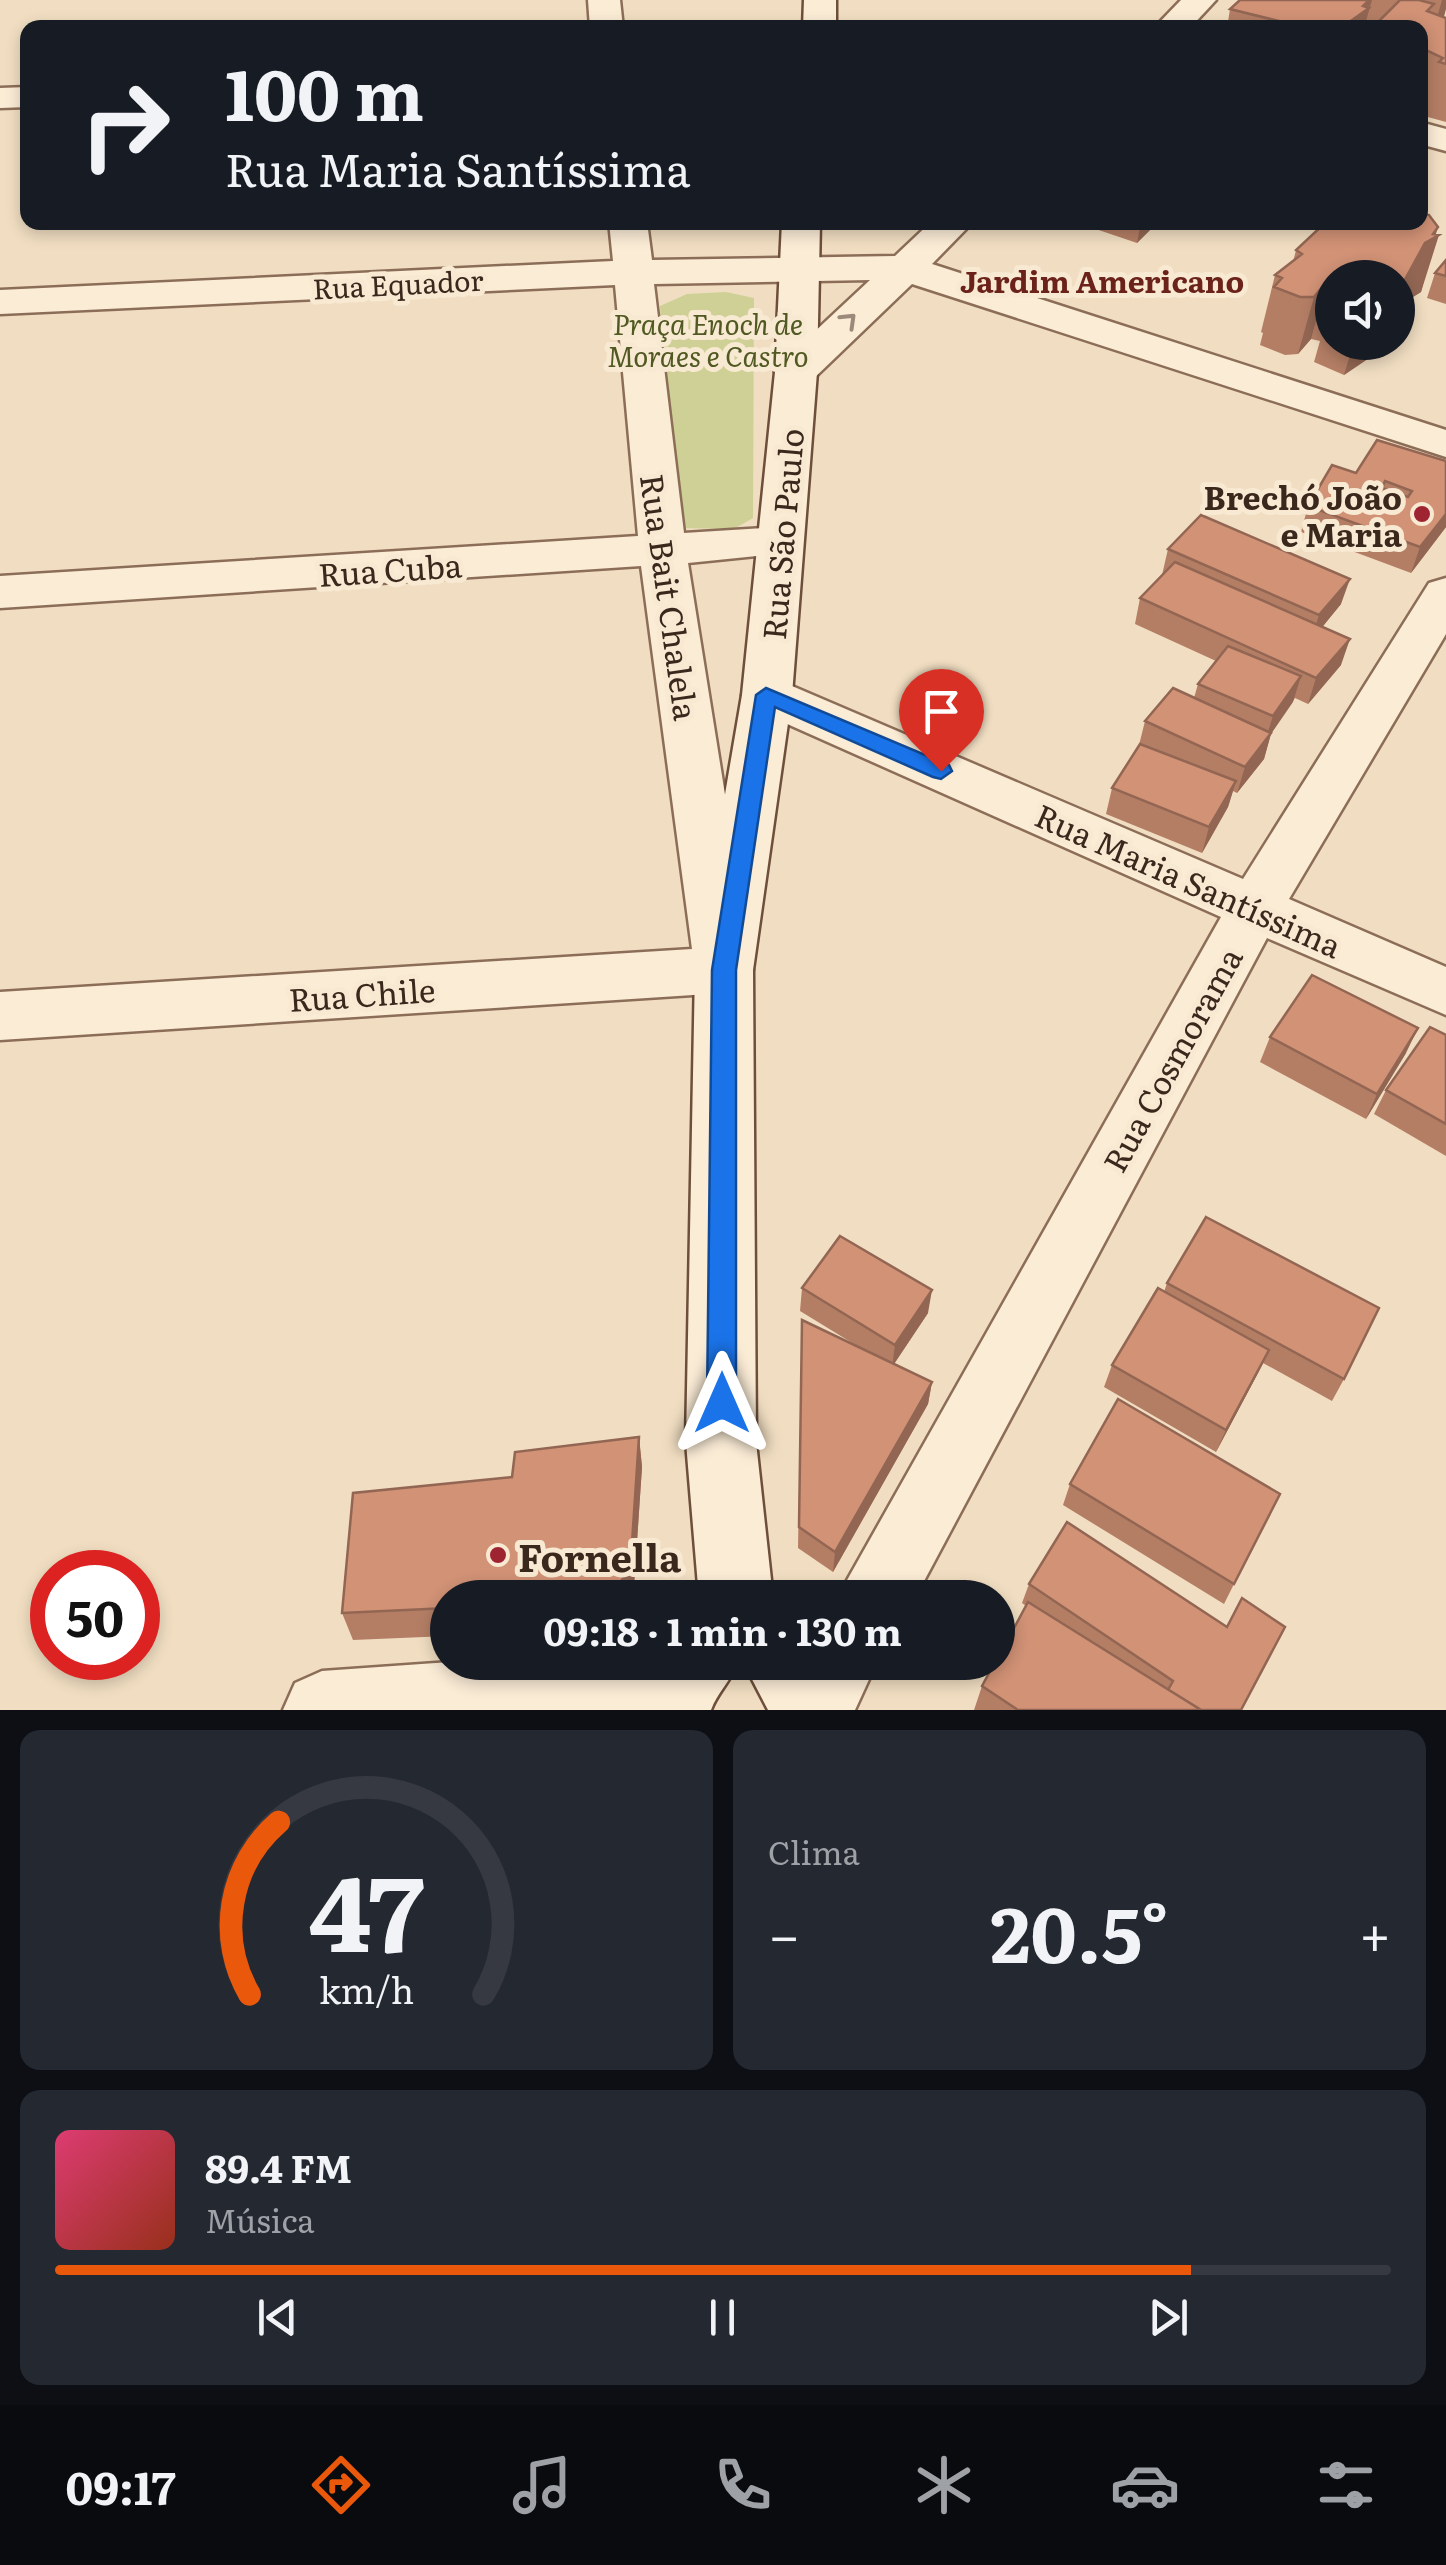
<!DOCTYPE html>
<html lang="pt">
<head>
<meta charset="utf-8">
<style>
  :root { --surface:#171b24; --page:#242831; --text:#f1f3f6; --muted:#9ea1a6; --line:#363941; --accent:#ea580c }
  body { margin:0; font-family:Literata,serif; background:var(--page); color:var(--text); height:100vh; display:flex; flex-direction:column; font-size:38px; white-space:nowrap }
  * { box-sizing:border-box; margin:0 }
  p { font-size:32px; color:var(--muted) }
  .icon { flex:none; width:55px; height:55px; fill:none; stroke:currentColor; stroke-width:2; stroke-linecap:round; stroke-linejoin:round }
  .map { position:relative; height:1710px; overflow:hidden }
  .side { display:flex; flex-direction:column; gap:20px; padding:20px; background:#0d0f14; flex:1 }
  .side>* { flex:none }
  .guide { position:absolute; left:20px; top:20px; width:1408px; height:210px; border-radius:20px; box-shadow:0 5px 15px #0003; background:#171b24; color:var(--text); overflow:hidden }
  .controls { position:absolute; left:1315px; top:260px; display:grid; gap:20px }
  .controls a { display:grid; place-items:center; width:100px; height:100px; border-radius:50%; background:var(--surface); box-shadow:0 5px 15px #0003; font-size:50px }
  .speed { position:absolute; left:30px; top:1550px; display:flex; gap:20px; font-size:50px; font-weight:700; text-align:center }
  .speed>* { display:grid; place-content:center; width:130px; height:130px; border-radius:50%; background:var(--surface); box-shadow:0 5px 15px #0003; line-height:1 }
  .speed .limit { border:15px solid #d22; background:#fff; color:#111 }
  .pin { position:absolute; display:grid; place-items:center; width:85px; height:85px; color:#fff; margin:-102px -42px; border-radius:50% 50% 50% 0; rotate:-45deg; box-shadow:0 0 10px #0007 }
  .pin .icon { rotate:45deg }
  .me { position:absolute; width:110px; margin:-55px; rotate:0deg; stroke-linejoin:round; filter:drop-shadow(0 0 8px #0008) }
  .turn { display:flex; align-items:center; gap:35px; height:210px; padding:0 40px; font-size:45px }
  .turn .icon { width:130px; height:130px; stroke-width:2.5 }
  .turn b { display:block; font-size:70px; line-height:85px }
  .big { font-size:75px; font-weight:700; line-height:1.1 }
  .side .widget { flex:1; display:flex; flex-direction:column; justify-content:center; gap:15px; min-width:0; padding:0 35px; border-radius:20px; background:var(--page) }
  .side .dial { align-items:center; gap:0 }
  .dial svg { height:260px; overflow:visible; fill:none; stroke:var(--line); stroke-width:7; stroke-linecap:round; text-anchor:middle }
  .dial text { fill:var(--text); stroke:none }
  .song { display:flex; align-items:center; gap:30px }
  .cover { width:120px; height:120px; border-radius:15px; background:linear-gradient(135deg,hsl(340 70% 55%),hsl(10 70% 35%)) }
  .played { height:10px; border-radius:5px; background:linear-gradient(90deg,var(--accent) 85%,var(--line) 85%) }
  .keys { display:flex; justify-content:space-around; direction:ltr }
  .heat { display:flex; justify-content:space-between; align-items:center; font-size:55px; direction:ltr }
  .side .tiles { flex:1; display:grid; gap:20px; grid-template-columns:1fr 1fr }
  .widget:last-child { grid-column:span 2 }
  .trip { position:absolute; left:430px; top:1580px; width:585px; height:100px; border-radius:50px; background:var(--surface); box-shadow:0 5px 15px #0003; font-weight:700; line-height:100px; text-align:center }
  .tab-bar { display:flex; height:160px; justify-content:space-around; align-items:center; background:#090b0e; color:var(--muted) }
  .tab-bar .icon { width:70px; height:70px }
  .tab-bar .selected { color:var(--accent) }
  .tab-bar b { font-size:45px; color:var(--text) }
  .map>svg:first-child { display:block }
  .green { fill:#cfd095 }
  .lines { fill:none; stroke-linecap:round; stroke-linejoin:round }
  .minor-casing { stroke:#8c6e58; stroke-width:5 }
  .secondary-casing { stroke:#6e4f3b; stroke-width:5 }
  .minor { fill:#fbecd6; fill-rule:evenodd }
  .secondary { fill:#fbecd6; fill-rule:evenodd }
  .wall { fill:#b47e65 }
  .shaded-wall { fill:#926653 }
  .building { fill:#d19276; stroke:#926653; stroke-width:2.5; fill-rule:evenodd }
  .oneway { stroke:#9b8a7a }
  .route { fill:#1a73e8; stroke:#114b97; stroke-width:2.5 }
  .poi-dot { fill:#9f2432; stroke:#f8e9d2; stroke-width:4 }
  .labels { text-anchor:middle; dominant-baseline:central; stroke-width:10; stroke-linejoin:round; paint-order:stroke }
  .far-street-label { font-size:28px; fill:#3b281d; stroke:#f8e9d2 }
  .far-park-label { font-size:28px; font-style:italic; fill:#515922; stroke:#f8e9d2 }
  .far-neighbourhood-label { font-size:30px; font-weight:bold; fill:#6a221a; stroke:#f8e9d2 }
  .poi-label { font-size:32px; font-weight:bold; fill:#3b281d; stroke:#f8e9d2; text-anchor:end }
  .street-label { font-size:32px; fill:#3b281d; stroke:#f8e9d2 }
  .near-poi-label { font-size:38px; font-weight:bold; fill:#3b281d; stroke:#f8e9d2; text-anchor:start }
</style>
</head>
<body>
<div class="map">
<svg width="1446" height="1710" viewBox="0 0 1446 1710">
  <rect width="100%" height="100%" fill="#f1dec2"/>
  <path class="green" d="M726 292 754 298 753 518 734 529 672 528 660 306 687 294Z"/>
  <g class="lines">
    <defs>
      <g id="minor">
        <path d="M588 0H620L623 28H590Z"/>
        <path d="M1181 0H1216L1190 28H1154Z"/>
        <path d="M28 87V107L0 108V88Z"/>
        <path d="M1420 122 1446 129V151L1420 144Z"/>
        <path d="M609 222H647L652 260 895 256 931 222H973L932 264 1446 430V457L912 284 811 381 796 385 781 381 775 372 781 363 870 280 654 284 684 533 779 527 795 532 802 542 795 552 688 563 753 970 745 986 724 993 0 1040V992L692 949 641 566 0 608V576L638 536 615 285 0 314V290L613 261Z"/>
        <path d="M1446 578V634L1289 899 1446 967V1015L1267 938 915 1598H837L1221 917 749 707 742 695 749 683 767 678 785 683 1243 879 1429 583Z"/>
        <path d="M450 1662H720L724 1673 713 1700 689 1710H283L295 1683 322 1671Z"/>
        <path d="M797 1662H877L855 1710H774Z"/>
      </g>
      <g id="secondary">
        <path d="M804 0H836V28H803Z"/>
        <path d="M782 222H820L817 372 792 695 753 970 756 1442 773 1598H699L686 1442 695 970 742 695 775 372Z"/>
        <path d="M652 1662H738C731 1681 717 1693 711 1710H633Z"/>
        <path d="M743 1662H828L846 1710H768Z"/>
      </g>
    </defs>
    <use href="#minor" class="minor-casing"/>
    <use href="#secondary" class="secondary-casing"/>
    <use href="#minor" class="minor"/>
    <use href="#secondary" class="secondary"/>
  </g>
  <g class="wall">
    <path d="M1240 0H1446L1444 17 1446 18V122L1424 116 1425 110 1420 108V28H1227L1230 9Z"/>
    <path d="M868 222H900L891 230Z"/>
    <path d="M1075 222H1158L1137 243Z"/>
    <path d="M1324 222H1378V224L1436 235 1421 292 1408 300 1398 318V278H1332V342H1379L1375 354 1344 375 1314 362 1320 341 1311 339 1298 354 1285 355 1260 345 1263 333 1261 332 1275 275 1293 262 1296 250Z"/>
    <path d="M1446 260V304L1427 298 1435 273Z"/>
    <path d="M1446 461V527L1411 573 1301 532 1308 506 1356 473Z"/>
    <path d="M1168 549 1341 604 1322 627 1341 665 1308 704 1295 698 1271 733 1264 759 1237 793 1233 791 1228 807 1202 853 1106 814 1112 788 1139 745 1145 721 1194 698 1198 684 1216 661 1135 624 1140 598 1162 575Z"/>
    <path d="M1446 1035V1156L1374 1114 1386 1090Z"/>
    <path d="M1270 1037 1406 1053 1366 1119 1260 1062Z"/>
    <path d="M1167 1283 1344 1379 1332 1401 1263 1363 1216 1452 1104 1387 1112 1365 1164 1292Z"/>
    <path d="M802 1288 928 1313 894 1364 932 1382 928 1404 833 1572 798 1548 802 1320 862 1349 800 1311Z"/>
    <path d="M639 1437 642 1467 634 1586 448 1598V1636L353 1640 342 1613 512 1477Z"/>
    <path d="M1070 1484 1234 1584 1224 1604 1063 1505Z"/>
    <path d="M1029 1584 1241 1710H974L982 1686 1026 1606 1022 1603Z"/>
  </g>
  <g class="shaded-wall">
    <path d="M1369 0H1372L1364 28H1345Z"/>
    <path d="M1442 0H1446V9L1439 34 1429 46Z"/>
    <path d="M1426 50 1420 70V57Z"/>
    <path d="M892 222H900L891 230Z"/>
    <path d="M1141 222H1158L1137 243Z"/>
    <path d="M1438 227 1435 237 1439 235 1421 292 1408 300 1398 318V300L1403 283 1425 243Z"/>
    <path d="M1327 281 1311 339 1298 354 1314 297Z"/>
    <path d="M1354 342H1379L1375 354 1344 375Z"/>
    <path d="M1446 514V527L1411 573 1420 547Z"/>
    <path d="M1350 579 1341 604 1311 641 1319 615Z"/>
    <path d="M1350 639 1341 665 1308 704 1316 678Z"/>
    <path d="M1301 676 1293 702 1271 734 1264 759 1237 793 1245 767 1265 741 1273 716Z"/>
    <path d="M1236 781 1228 807 1202 853 1209 827Z"/>
    <path d="M1418 1028 1406 1053 1366 1119 1377 1094Z"/>
    <path d="M932 1290 928 1313 892 1367 895 1345Z"/>
    <path d="M1269 1350 1258 1373 1216 1452 1226 1430Z"/>
    <path d="M932 1382 928 1404 833 1572 835 1552Z"/>
    <path d="M639 1437 642 1467 634 1586 629 1598H607Z"/>
  </g>
  <g class="building">
    <path d="M1240 0H1369L1363 6 1369 8 1345 25 1351 28H1307L1230 9Z"/>
    <path d="M1400 0H1419L1434 4 1427 11 1446 18V64L1439 62 1443 58 1426 50 1420 56V28H1372Z"/>
    <path d="M1420 213 1429 215 1438 227 1433 234 1439 235 1425 243 1403 283 1398 282V278H1332V283L1327 281 1314 297H1300L1274 287 1282 278 1275 275 1302 254 1296 250 1326 222H1372L1388 227 1392 222H1420Z"/>
    <path d="M1446 260V276L1435 273Z"/>
    <path d="M1377 440 1446 461V514L1420 547 1308 506 1332 465 1356 473ZM1385 481 1412 491 1408 497 1382 488Z"/>
    <path d="M1201 515 1350 579 1319 615 1168 549Z"/>
    <path d="M1175 562 1350 639 1316 678 1140 598Z"/>
    <path d="M1228 646 1301 676 1273 716 1198 684Z"/>
    <path d="M1173 688 1271 733 1245 767 1145 721Z"/>
    <path d="M1140 744 1236 781 1209 827 1112 788Z"/>
    <path d="M1312 975 1418 1028 1377 1094 1270 1037Z"/>
    <path d="M1430 1027 1446 1035V1124L1386 1090Z"/>
    <path d="M1206 1217 1379 1308 1344 1379 1167 1283Z"/>
    <path d="M840 1236 932 1290 895 1345 802 1288Z"/>
    <path d="M1158 1288 1269 1350 1226 1430 1112 1365Z"/>
    <path d="M802 1320 932 1382 835 1552 799 1527Z"/>
    <path d="M1118 1399 1280 1494 1234 1584 1070 1484Z"/>
    <path d="M639 1437 631 1558 620 1585 607 1598H448V1608L342 1613 353 1493 512 1477 515 1452Z"/>
    <path d="M1067 1522 1227 1627 1242 1598 1285 1627 1241 1710H1201L1168 1690 1173 1681 1029 1584Z"/>
    <path d="M1028 1602 1201 1710H1018L982 1686 995 1662H998V1658Z"/>
  </g>
  <defs><path id="oneway-chevron" d="M-2-3.5L2.5 0L-2 3.5" fill="none" stroke-width="1.6" stroke-linecap="round" stroke-linejoin="round" transform="scale(2.5)"/></defs>
  <use class="oneway" href="#oneway-chevron" transform="translate(849 320) rotate(-44)"/>
  <path class="route" d="M766 688 949 765 952 771 941 779 933 777 775 707 736 970V1403L732 1412 722 1416 711 1412 707 1403 712 970 756 695Z"/>
  <g class="poi-dot">
    <circle cx="1422" cy="514" r="10"/>
    <circle cx="498" cy="1555" r="10"/>
  </g>
  <g class="labels">
    <g class="far-street-label">
      <text transform="translate(398 283) rotate(-3)">Rua Equador</text>
    </g>
    <g class="far-park-label">
      <text x="708" y="323">Praça Enoch de<tspan x="708" dy="32">Moraes e Castro</tspan></text>
    </g>
    <g class="far-neighbourhood-label">
      <text x="1102" y="280">Jardim Americano</text>
    </g>
    <g class="poi-label">
      <text x="1402" y="496">Brechó João<tspan x="1402" dy="37">e Maria</tspan></text>
    </g>
    <g class="street-label">
      <text transform="translate(781 534) rotate(-85)">Rua São Paulo</text>
      <text transform="translate(390 568) rotate(-4)">Rua Cuba</text>
      <text transform="translate(671 597) rotate(82)">Rua Bait Chalela</text>
      <text transform="translate(1189 879) rotate(24)">Rua Maria Santíssima</text>
      <text transform="translate(362 993) rotate(-4)">Rua Chile</text>
      <text transform="translate(1171 1059) rotate(-61)">Rua Cosmorama</text>
    </g>
    <g class="near-poi-label">
      <text x="518" y="1555">Fornella</text>
    </g>
  </g>
</svg>
<div class="controls">
<a><svg class="icon" aria-label="sound" viewBox="0 0 24 24"><path d="M4 9h4l5-4v14l-5-4H4zM17 9q2 3 0 6"/></svg></a>
</div>
<div class="speed"><div class="limit">50</div></div>
<div class="pin" style="left:941px;top:771px;background:#d93025"><svg class="icon" aria-label="arrive" viewBox="0 0 24 24"><path d="M6 21V4h12l-3 4 3 4H6"/></svg></div>
<svg class="me" style="left:722px;top:1403px" viewBox="-20 -20 40 40"><path d="M0-17L14 15 0 8-14 15z" fill="#1a73e8" stroke="#fff" stroke-width="4"/></svg>
<div class="trip">09:18 · 1 min · 130 m</div>
<div class="guide">
<div class="turn"><svg class="icon" aria-label="right" viewBox="0 0 24 24"><path d="M7 20v-9h11M14 6l5 5-5 5"/></svg><div><b>100 m</b>Rua Maria Santíssima</div></div>
</div>
</div>
<section class="side">
<div class="tiles">
<div class="widget dial"><svg viewBox="0 0 100 80">
<path d="M14 69A42 42 0 1 1 86 69"/>
<path d="M14 69A42 42 0 0 1 23 16" stroke="#ea580c"/>
<text x="50" y="56" font-size="32" font-weight="700">47</text>
<text x="50" y="72" font-size="11">km/h</text>
</svg></div>
<div class="widget"><p>Clima</p>
<div class="heat"><a>−</a><b class="big">20.5°</b><a>+</a></div>
</div>
<div class="widget">
<div class="song"><i class="cover"></i><div><b>89.4 FM</b><p>Música</p></div></div>
<div class="played"></div>
<div class="keys"><svg class="icon" aria-label="previous" viewBox="0 0 24 24"><path d="M18 5L8 12l10 7zM5 5v14"/></svg><svg class="icon" aria-label="pause" viewBox="0 0 24 24"><path d="M8 5v14M16 5v14"/></svg><svg class="icon" aria-label="next" viewBox="0 0 24 24"><path d="M6 5l10 7-10 7zM19 5v14"/></svg></div>
</div>
</div>
</section>
<nav class="tab-bar">
<b>09:17</b>
<svg class="icon selected" aria-label="directions" viewBox="0 0 24 24"><path d="M12 3l9 9-9 9-9-9zM9 14v-3h6M13 9l2 2-2 2"/></svg>
<svg class="icon" aria-label="music" viewBox="0 0 24 24"><path d="M9 18V5l10-2v13"/><circle cx="6" cy="18" r="3"/><circle cx="16" cy="16" r="3"/></svg>
<svg class="icon" aria-label="phone" viewBox="0 0 24 24"><path d="M5 4h4l2 5-3 2q2 4 5 5l2-3 5 2v4C11 20 4 13 5 4z"/></svg>
<svg class="icon" aria-label="climate" viewBox="0 0 24 24"><path d="M12 3v18M4 7l16 10M4 17L20 7"/></svg>
<svg class="icon" aria-label="car" viewBox="0 0 24 24"><path d="M5 17H2v-5l4-1 3-4h7l3 4 3 1v5h-3M9 17h6M6 11h13"/><circle cx="7" cy="17" r="2"/><circle cx="17" cy="17" r="2"/></svg>
<svg class="icon" aria-label="filters" viewBox="0 0 24 24"><path d="M4 7h16M4 17h16"/><circle cx="9" cy="7" r="2"/><circle cx="15" cy="17" r="2"/></svg>
</nav>
</body>
</html>
